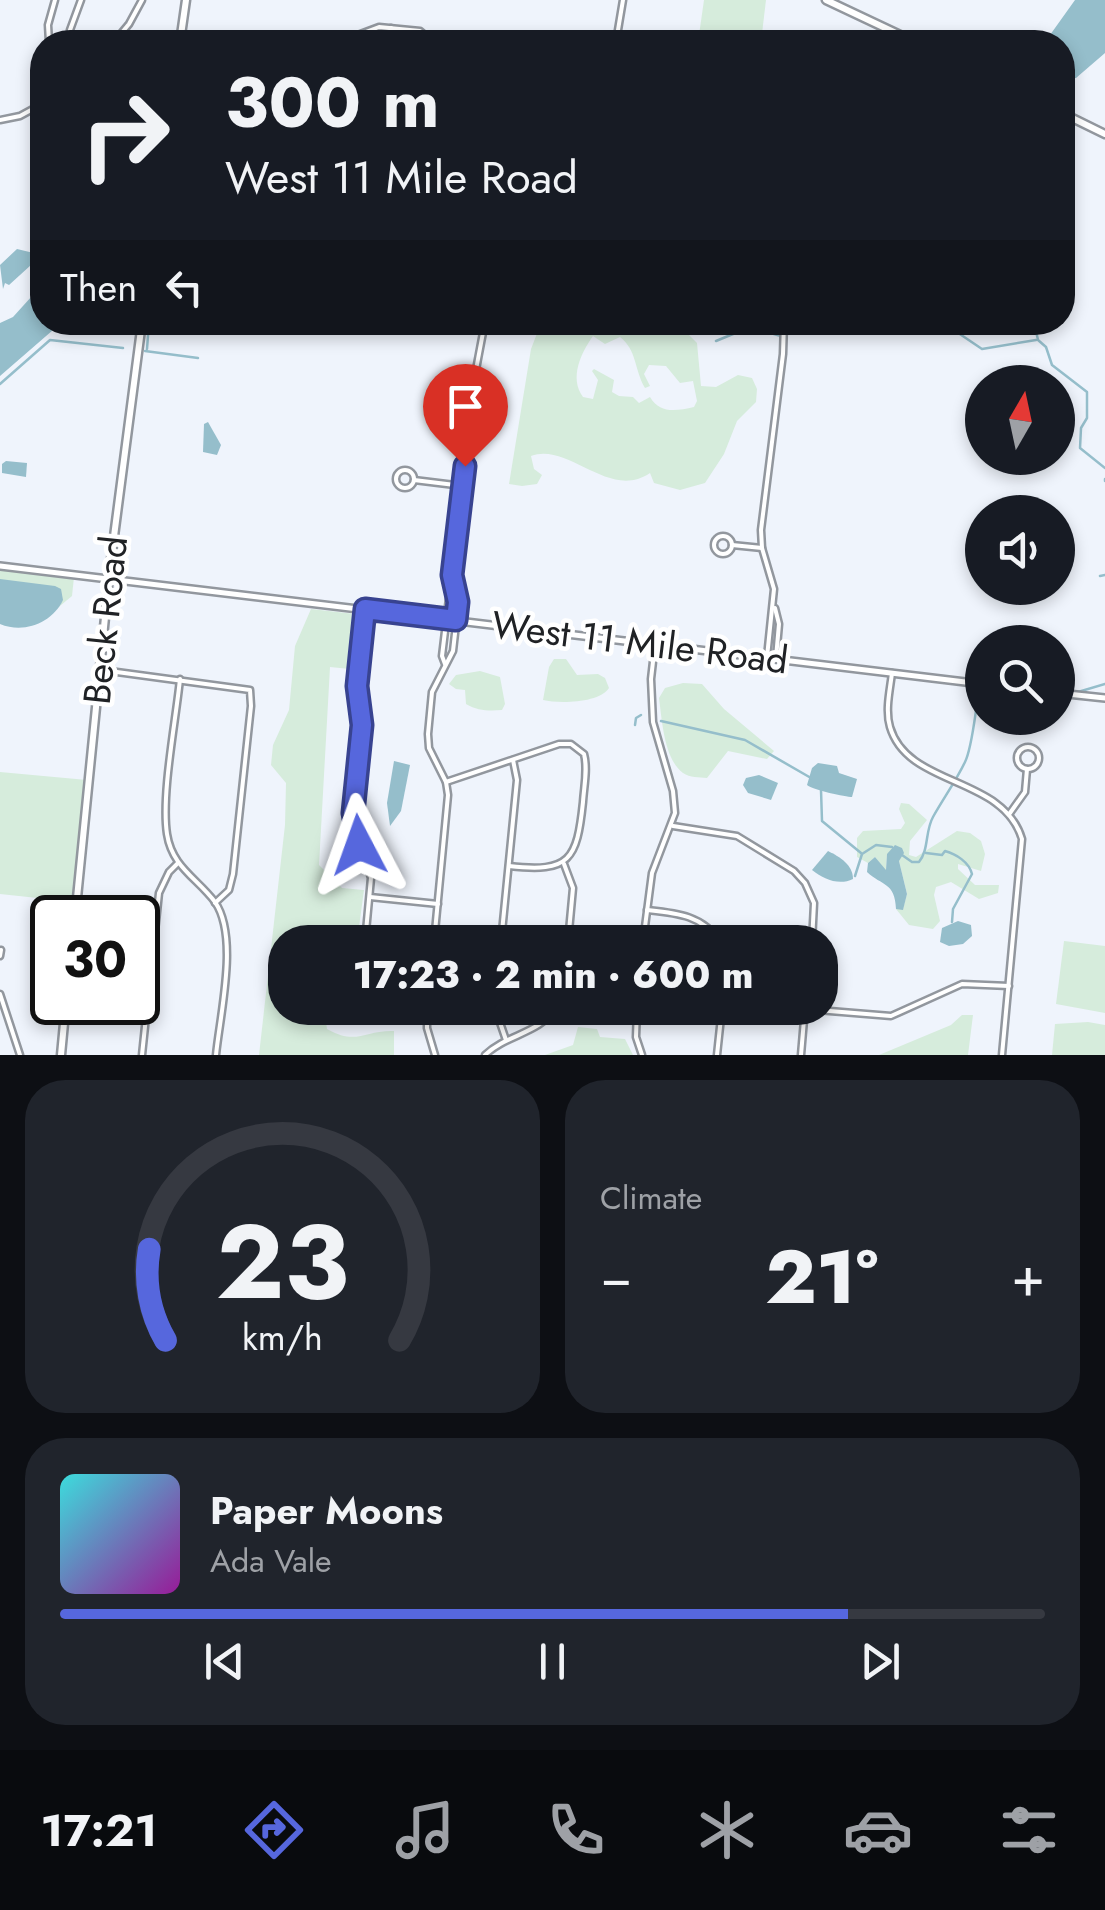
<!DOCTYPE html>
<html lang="en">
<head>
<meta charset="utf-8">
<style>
  :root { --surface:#171b24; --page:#20242c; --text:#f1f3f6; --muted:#9ea1a6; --line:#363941; --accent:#5667dd }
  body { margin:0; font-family:Jost,sans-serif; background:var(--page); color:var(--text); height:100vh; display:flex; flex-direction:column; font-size:38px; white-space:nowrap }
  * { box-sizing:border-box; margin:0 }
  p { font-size:32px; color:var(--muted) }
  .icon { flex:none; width:55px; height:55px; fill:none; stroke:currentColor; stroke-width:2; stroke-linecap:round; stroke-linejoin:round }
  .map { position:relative; height:1055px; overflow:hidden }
  .drawer { display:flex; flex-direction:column; gap:25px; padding:25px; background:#0d0f14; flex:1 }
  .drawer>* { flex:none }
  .top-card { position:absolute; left:30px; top:30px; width:1045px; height:305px; border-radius:40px; box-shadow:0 5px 15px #0003; background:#171b24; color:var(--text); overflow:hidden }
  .needle { width:65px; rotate:9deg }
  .controls { position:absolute; left:965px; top:365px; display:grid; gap:20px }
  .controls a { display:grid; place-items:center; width:110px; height:110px; border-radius:50%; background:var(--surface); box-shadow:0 5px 15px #0003; font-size:50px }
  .speed { position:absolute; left:30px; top:895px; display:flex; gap:20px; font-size:50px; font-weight:700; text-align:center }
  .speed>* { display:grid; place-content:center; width:130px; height:130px; border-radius:50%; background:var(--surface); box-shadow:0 5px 15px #0003; line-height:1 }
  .speed .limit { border:5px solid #111; border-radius:15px; background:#fff; color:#111 }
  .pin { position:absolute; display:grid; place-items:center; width:85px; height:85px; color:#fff; margin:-102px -42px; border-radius:50% 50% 50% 0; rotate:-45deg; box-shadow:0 0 10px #0007 }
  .pin .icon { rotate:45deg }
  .me { position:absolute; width:110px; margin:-55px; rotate:356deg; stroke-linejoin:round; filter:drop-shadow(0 0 8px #0008) }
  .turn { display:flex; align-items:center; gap:35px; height:210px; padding:0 30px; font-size:45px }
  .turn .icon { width:130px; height:130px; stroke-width:2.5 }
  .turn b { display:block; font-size:70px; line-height:85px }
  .then { display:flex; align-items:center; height:95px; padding:0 30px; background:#0003; gap:20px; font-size:38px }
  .big { font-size:75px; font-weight:800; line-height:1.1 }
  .drawer .tile { flex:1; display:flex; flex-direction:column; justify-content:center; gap:15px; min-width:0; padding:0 35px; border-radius:40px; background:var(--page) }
  .drawer .dial { align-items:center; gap:0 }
  .dial svg { height:260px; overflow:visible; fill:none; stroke:var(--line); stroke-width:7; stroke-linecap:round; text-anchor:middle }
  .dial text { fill:var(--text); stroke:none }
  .song { display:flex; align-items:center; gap:30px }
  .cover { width:120px; height:120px; border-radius:15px; background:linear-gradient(135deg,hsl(180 70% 55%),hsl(300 70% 35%)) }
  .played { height:10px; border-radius:5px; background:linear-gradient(90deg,var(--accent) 80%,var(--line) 80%) }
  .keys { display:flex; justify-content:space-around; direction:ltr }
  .heat { display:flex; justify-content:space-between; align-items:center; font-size:55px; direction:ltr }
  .drawer .tiles { flex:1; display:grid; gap:25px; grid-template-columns:1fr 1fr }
  .tile:last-child { grid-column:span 2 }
  .trip { position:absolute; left:268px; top:925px; width:570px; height:100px; border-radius:40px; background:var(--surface); box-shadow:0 5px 15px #0003; font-weight:800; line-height:100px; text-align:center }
  .tab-bar { display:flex; height:160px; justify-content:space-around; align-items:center; background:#090b0e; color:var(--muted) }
  .tab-bar .icon { width:70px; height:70px }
  .tab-bar .on { color:var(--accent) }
  .tab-bar b { font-size:45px; color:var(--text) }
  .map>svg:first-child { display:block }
  .green { fill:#d6ecdc; fill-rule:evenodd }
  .water { fill:#95becb }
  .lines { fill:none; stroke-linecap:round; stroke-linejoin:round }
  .stream { stroke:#95becb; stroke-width:2.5 }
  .minor-casing { stroke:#92979e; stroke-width:9 }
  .tertiary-casing { stroke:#92979e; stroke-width:10 }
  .secondary-casing { stroke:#92979e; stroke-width:11 }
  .minor { stroke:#fff; stroke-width:4 }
  .tertiary { stroke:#fff; stroke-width:5 }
  .secondary { stroke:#fff; stroke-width:6 }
  .route-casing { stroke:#384390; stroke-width:25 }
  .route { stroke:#5667dd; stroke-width:18 }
  .labels { text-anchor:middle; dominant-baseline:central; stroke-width:9; stroke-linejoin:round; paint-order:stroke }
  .street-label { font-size:38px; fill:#202225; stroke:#fff }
</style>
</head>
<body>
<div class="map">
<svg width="1105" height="1055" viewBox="0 0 1105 1055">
  <rect width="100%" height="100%" fill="#eff4fc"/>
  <g class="green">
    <path d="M704 0H766L761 42H698Z"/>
    <path d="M541 323H677L697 343 701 386 716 387 738 375 752 378 757 389 756 402 737 421 724 454 705 483 680 490 654 483 650 473C609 501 569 442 531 456L534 469 542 475 537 484 522 486 509 484 531 349ZM593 336 605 344 620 337C637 350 634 369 645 388L650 386 644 374 649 365 666 366 680 383 693 381 697 401 694 407C676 411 660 414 650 397L639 403 633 397 619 396 612 392 614 380 594 369 592 371 598 380 593 399 583 397C569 378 581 353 593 336Z"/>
    <path d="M0 568 74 577 72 596 43 620 0 622Z"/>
    <path d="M311 609 355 614 350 669 330 667 319 865 342 888 364 890 359 927 336 929 335 942H285V1008H324L327 1029C357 1046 364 1030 394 1031V1055H259L285 825 286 783 271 765 273 745 289 710 295 646Z"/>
    <path d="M554 659H566L577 675 598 674 605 678 609 688C600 703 559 704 543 700L549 667Z"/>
    <path d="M480 671 500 677 505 704 502 710C489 711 478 711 466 704L465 690 456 689 449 684 456 675Z"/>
    <path d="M683 683 702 684 724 709 774 751 767 759 728 751 707 778C699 777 690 778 683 773 664 759 662 720 659 698L665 688Z"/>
    <path d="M0 772 87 780 75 902 0 894Z"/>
    <path d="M901 803 909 804 927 820 910 841 909 855 916 857 957 831 970 833 981 841 985 854 981 871 958 864V869L975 885H999L998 893 979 899 951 882 936 887 934 895 940 921 933 929 909 925 896 909H903L907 894 899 861 887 854 886 871 875 857 868 863 857 857V838L863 831 901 829 905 823 899 809Z"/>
    <path d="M1064 941 1105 946V1013L1056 1004Z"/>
    <path d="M962 1015H973L968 1055H879L951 1025Z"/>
    <path d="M1088 1022 1105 1025V1055H1052L1055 1024Z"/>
    <path d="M578 1027 597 1029 600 1037 625 1039 633 1055H545L573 1045Z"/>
  </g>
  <g class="water">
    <path d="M1075 0H1105V53L1076 78 1063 79 1062 42H1045Z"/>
    <path d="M17 249 42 255 9 285 5 283 3 289 0 265Z"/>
    <path d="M42 285V322L113 323 110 333 85 334 53 330 0 376V323L13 317Z"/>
    <path d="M208 422 221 445 217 455 203 452 204 424Z"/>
    <path d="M6 461 27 463 26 477 2 473V464Z"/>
    <path d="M0 579 55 586 61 589 63 600C52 623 24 634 0 624Z"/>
    <path d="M394 761 410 765 401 811 390 826 387 803Z"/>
    <path d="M818 763 837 766 839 773 857 779 852 797C846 797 813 790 807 785L812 768Z"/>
    <path d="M759 775 778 783 771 800 748 793 743 785 746 778Z"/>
    <path d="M895 845 902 848 904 853 899 861 907 894 903 910 896 909C895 882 882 886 867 872L868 863 875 857 886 870 887 854Z"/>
    <path d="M828 851C840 857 853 865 853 879 839 886 823 879 812 870Z"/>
    <path d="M958 921 971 925 972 936 963 944 949 946 940 942 942 928Z"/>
  </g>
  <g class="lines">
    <g class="stream">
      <path d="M730 322 740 331"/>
      <path d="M942 322 982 349 1036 340"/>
      <path d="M1034 322 1038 340 1046 347 1052 365 1087 392V418L1081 428 1080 448 1105 468"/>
      <path d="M675 324 676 322"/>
      <path d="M716 341 750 327 784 337 801 322"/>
      <path d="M147 349 149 322"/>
      <path d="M145 351 198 358"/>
      <path d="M0 384 50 340 123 348"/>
      <path d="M1105 479V481"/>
      <path d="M1100 576 1105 575"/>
      <path d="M1078 692 1105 684"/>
      <path d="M661 721 745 740 811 778"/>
      <path d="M635 725 636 718 641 715"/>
      <path d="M821 790 822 821 861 853"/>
      <path d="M926 853 942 855 945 851C956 854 969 862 972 874L953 909 952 922"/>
      <path d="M902 855 912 862H919C929 850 925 831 933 817 943 799 956 781 965 762 972 748 975 714 978 698L982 697"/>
      <path d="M855 876 862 854 876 845 892 847"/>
    </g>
    <defs>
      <g id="minor">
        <path d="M49 42 48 25 55 0"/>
        <path d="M70 42V30L81 0"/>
        <path d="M114 42 129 24 142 0"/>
        <path d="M339 42 379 27 420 31 433 42"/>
        <path d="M390 42 391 28"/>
        <path d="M616 42 623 0"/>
        <path d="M0 120 20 116 42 104"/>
        <circle cx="405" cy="479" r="9"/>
        <path d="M414 480 463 486"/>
        <circle cx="723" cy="545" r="9"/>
        <path d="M732 545 762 548"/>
        <path d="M775 608 779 624 776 658"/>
        <path d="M365 609 357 686 362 718 353 821 371 878 365 942"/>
        <path d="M767 657 774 589 762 548 761 530 783 354 784 322"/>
        <path d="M445 664 442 656 465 466 464 433 485 322"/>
        <path d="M102 670 250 690 251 706 233 874 229 890 215 903"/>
        <path d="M892 673C890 690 885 710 890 727 908 788 1003 775 1022 839L1002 1055"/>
        <path d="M180 679C176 720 161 795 167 834 172 867 197 878 215 902 239 937 220 1014 216 1055"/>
        <circle cx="1028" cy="758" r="11"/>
        <path d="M446 782 559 744H571L584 754C588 769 584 786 583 802 577 860 570 873 509 866"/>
        <path d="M1010 813 1025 792 1027 769"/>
        <path d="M673 826 737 836 794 871 805 883 814 903 812 942"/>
        <path d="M564 864 573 888 568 942"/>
        <path d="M370 897 438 904"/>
        <path d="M647 910C676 913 703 915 720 942"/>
        <path d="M434 942 448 795 446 782 429 748 428 734 432 692 453 651 458 607 452 575"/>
        <path d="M501 942 517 780 513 760"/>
        <path d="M643 942 652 873 675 813 673 791 653 722 651 679 655 644"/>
        <path d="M0 956 1 950"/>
        <path d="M138 973 149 974"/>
        <path d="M0 994 20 1055"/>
        <path d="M348 1008H355"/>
        <path d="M427 1008V1028L435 1055"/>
        <path d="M495 1008 506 1040"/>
        <path d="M637 1008 636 1037 642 1055"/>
        <path d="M805 1009 891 1016 962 984 1009 986"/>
        <path d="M142 1055 159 893 169 872 178 863"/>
        <path d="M485 1055C507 1034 539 1034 556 1008"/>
        <path d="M717 1055 722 1008"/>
        <path d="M801 1055 805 1008"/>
      </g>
      <g id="tertiary">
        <path d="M0 566 982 684"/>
        <path d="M1058 693 1105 698"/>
      </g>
      <g id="secondary">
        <path d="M826 0 915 42"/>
        <path d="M180 42 186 0"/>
        <path d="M1062 113 1105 134"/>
        <path d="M75 918 110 567 142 322"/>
        <path d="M61 1055 66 1002"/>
      </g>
    </defs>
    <use href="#minor" class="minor-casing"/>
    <use href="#tertiary" class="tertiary-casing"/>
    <use href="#secondary" class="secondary-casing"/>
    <use href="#minor" class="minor"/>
    <use href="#tertiary" class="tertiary"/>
    <use href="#secondary" class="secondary"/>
  </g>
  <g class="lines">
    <defs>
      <path id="route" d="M359 845 353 813 362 725 357 686 365 609 456 620 458 602 452 575 465 466"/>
    </defs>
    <use href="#route" class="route-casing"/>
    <use href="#route" class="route"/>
  </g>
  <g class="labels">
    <g class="street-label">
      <text transform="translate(105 620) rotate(-84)">Beck Road</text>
      <text transform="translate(640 642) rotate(7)">West 11 Mile Road</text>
    </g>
  </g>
</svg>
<div class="controls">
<a><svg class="needle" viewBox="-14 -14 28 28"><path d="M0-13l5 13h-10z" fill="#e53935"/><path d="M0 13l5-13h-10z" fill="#9ea1a6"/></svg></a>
<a><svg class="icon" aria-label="sound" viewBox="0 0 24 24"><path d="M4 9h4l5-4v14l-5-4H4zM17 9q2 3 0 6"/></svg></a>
<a><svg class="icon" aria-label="search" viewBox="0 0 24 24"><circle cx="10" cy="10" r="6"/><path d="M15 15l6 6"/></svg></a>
</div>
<div class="speed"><div class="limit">30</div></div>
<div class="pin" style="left:465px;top:466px;background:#d93025"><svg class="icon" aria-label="arrive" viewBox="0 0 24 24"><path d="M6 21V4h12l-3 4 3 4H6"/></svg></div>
<svg class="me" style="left:359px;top:845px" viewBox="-20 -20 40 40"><path d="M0-17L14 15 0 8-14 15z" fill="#5667dd" stroke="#fff" stroke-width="4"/></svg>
<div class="trip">17:23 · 2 min · 600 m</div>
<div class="top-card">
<div class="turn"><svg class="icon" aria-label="right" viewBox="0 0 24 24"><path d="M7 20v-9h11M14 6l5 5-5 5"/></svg><div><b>300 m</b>West 11 Mile Road</div></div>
<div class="then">Then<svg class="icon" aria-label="left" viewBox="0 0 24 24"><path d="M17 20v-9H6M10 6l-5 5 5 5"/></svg></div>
</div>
</div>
<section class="drawer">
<div class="tiles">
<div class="tile dial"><svg viewBox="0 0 100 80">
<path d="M14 69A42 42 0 1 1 86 69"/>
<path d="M14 69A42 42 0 0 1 9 41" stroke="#5667dd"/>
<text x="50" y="56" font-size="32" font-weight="700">23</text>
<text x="50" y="72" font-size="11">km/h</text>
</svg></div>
<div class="tile"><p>Climate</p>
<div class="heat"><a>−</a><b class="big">21°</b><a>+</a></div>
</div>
<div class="tile">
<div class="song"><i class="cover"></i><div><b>Paper Moons</b><p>Ada Vale</p></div></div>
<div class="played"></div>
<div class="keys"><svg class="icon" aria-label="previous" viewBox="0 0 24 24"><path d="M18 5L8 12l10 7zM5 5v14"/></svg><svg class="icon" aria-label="pause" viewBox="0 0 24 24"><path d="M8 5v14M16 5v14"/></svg><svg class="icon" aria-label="next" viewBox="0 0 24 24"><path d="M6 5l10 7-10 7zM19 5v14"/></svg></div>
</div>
</div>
</section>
<nav class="tab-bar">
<b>17:21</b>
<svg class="icon on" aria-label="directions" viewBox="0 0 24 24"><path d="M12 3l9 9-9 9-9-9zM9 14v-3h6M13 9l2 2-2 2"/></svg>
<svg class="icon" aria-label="music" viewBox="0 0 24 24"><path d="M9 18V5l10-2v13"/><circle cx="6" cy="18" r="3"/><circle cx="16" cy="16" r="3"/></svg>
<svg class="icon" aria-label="phone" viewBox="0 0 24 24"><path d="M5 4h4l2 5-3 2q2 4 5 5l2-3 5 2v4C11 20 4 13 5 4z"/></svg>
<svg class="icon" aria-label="climate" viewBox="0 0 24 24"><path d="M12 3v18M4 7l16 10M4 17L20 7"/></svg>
<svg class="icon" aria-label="car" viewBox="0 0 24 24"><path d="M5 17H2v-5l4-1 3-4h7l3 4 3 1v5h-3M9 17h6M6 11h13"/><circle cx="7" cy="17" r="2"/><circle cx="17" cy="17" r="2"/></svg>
<svg class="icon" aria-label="filters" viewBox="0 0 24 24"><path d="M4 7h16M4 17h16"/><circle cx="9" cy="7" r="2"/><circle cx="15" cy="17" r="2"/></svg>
</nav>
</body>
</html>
